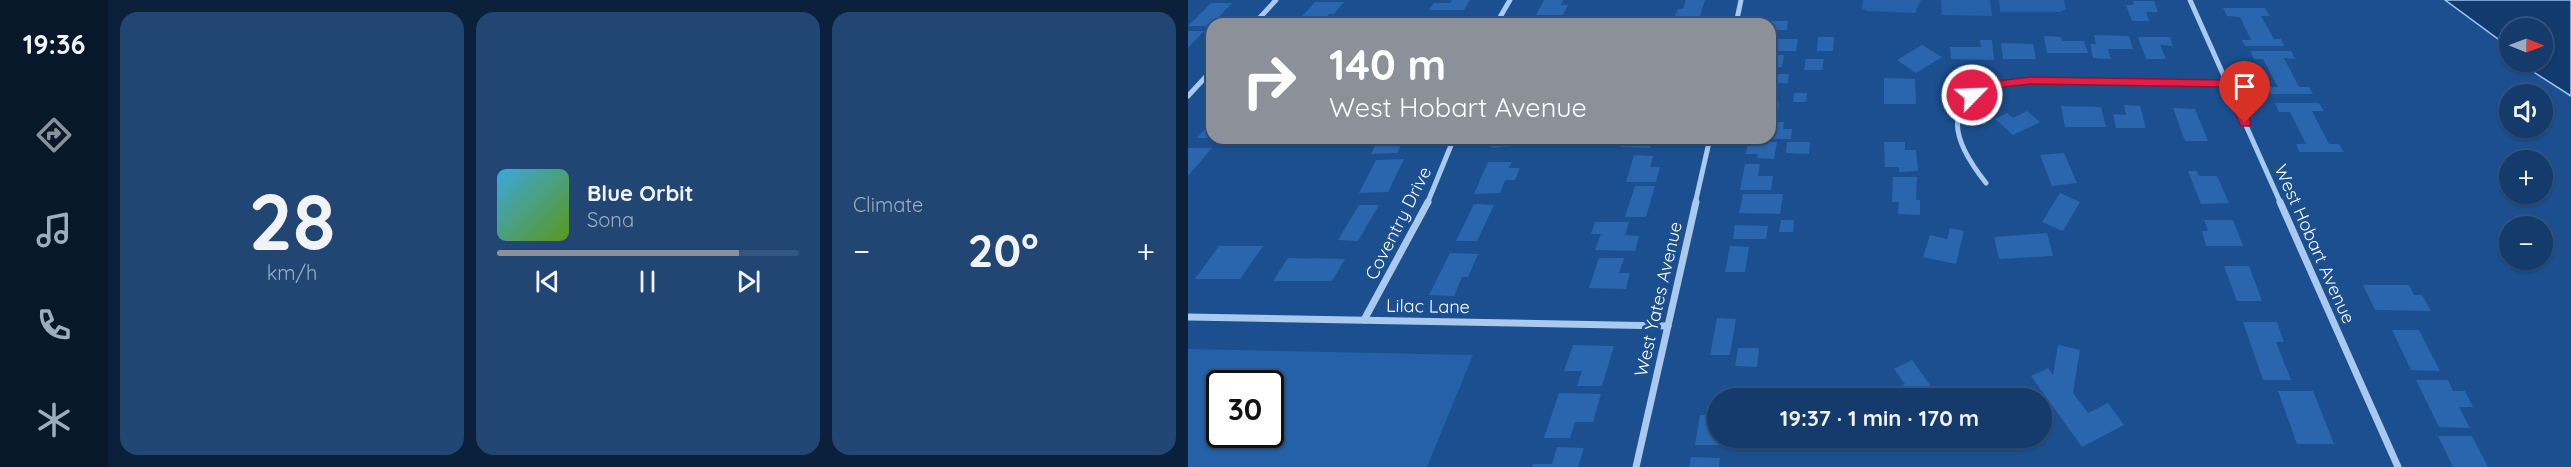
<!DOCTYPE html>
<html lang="en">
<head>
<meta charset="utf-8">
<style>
  :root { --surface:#143b6b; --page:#214673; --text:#f1f3f6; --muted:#9dadc1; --line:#33557e; --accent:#8c9099 }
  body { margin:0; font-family:Quicksand,sans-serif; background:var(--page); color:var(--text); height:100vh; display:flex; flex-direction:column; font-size:22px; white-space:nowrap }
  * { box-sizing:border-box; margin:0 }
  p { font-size:20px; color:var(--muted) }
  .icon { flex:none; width:33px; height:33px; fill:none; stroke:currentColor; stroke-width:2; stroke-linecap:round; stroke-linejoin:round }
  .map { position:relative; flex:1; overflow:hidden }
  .details { display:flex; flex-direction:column; gap:12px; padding:12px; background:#0b203b; width:1080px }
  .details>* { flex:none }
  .hud { position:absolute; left:18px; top:18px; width:570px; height:126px; border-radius:18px; box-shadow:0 2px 4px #0004,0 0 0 2px var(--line); background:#8c9099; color:#fff; overflow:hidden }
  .needle { width:39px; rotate:91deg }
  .buttons { position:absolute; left:1311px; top:18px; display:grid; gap:12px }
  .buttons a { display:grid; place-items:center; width:54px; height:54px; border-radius:50%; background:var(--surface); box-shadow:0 2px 4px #0004,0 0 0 2px var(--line); font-size:30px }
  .speed { position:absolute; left:18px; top:370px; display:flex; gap:12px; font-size:30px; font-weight:700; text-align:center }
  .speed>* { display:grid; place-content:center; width:78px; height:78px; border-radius:50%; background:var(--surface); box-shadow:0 2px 4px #0004,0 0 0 2px var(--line); line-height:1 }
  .speed .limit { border:3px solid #111; border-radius:9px; background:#fff; color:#111 }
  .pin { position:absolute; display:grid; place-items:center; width:51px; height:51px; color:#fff; margin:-62px -26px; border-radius:50% 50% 50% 0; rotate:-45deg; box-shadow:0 0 6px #0007 }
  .pin .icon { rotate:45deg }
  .me { position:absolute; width:66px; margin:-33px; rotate:66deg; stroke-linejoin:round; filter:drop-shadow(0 0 4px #0008) }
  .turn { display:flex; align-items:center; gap:21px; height:126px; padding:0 24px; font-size:27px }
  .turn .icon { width:78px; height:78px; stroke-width:2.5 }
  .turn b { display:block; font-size:42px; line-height:51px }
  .big { font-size:45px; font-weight:800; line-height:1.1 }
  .details .widget { flex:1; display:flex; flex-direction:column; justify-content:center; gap:9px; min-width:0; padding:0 21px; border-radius:18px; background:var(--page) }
  .details .dial { align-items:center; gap:0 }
  .dial b { font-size:78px; line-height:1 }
  .song { display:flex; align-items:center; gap:18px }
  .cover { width:72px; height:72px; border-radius:9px; background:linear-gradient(135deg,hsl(200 70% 55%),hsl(90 70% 35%)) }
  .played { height:6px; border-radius:3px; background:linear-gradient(90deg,var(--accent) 80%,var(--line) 80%) }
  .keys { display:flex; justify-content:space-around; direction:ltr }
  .heat { display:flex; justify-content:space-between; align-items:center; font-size:33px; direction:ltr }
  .details .tiles { flex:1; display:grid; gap:12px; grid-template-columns:repeat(3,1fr) }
  .trip { position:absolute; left:519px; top:388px; width:345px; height:60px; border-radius:30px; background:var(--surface); box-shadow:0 2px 4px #0004,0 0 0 2px var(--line); font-weight:800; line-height:60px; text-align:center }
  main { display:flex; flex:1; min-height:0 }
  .dock { display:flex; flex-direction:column; width:108px; justify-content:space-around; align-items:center; background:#08182b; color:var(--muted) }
  .dock .icon { width:42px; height:42px }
  .dock .current { color:var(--accent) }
  .dock b { font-size:27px; color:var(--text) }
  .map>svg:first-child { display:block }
  .green { fill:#2461a8; fill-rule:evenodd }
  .water { fill:#123a6d; stroke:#9cc4f0; stroke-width:1.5 }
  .building { fill:#2a66ad }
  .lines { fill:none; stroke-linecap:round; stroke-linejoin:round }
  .minor-far1 { stroke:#a9c9ee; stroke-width:5 }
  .minor { stroke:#a9c9ee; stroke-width:7 }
  .route { fill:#e11d48; stroke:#92132f; stroke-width:1.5 }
  .labels { text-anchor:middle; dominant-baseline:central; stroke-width:6; stroke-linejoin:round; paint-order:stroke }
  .street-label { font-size:18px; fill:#fff; stroke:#1b4f8f }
</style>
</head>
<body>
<main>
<nav class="dock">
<b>19:36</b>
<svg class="icon current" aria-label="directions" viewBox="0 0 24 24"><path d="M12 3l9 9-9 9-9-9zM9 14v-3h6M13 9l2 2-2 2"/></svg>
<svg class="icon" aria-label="music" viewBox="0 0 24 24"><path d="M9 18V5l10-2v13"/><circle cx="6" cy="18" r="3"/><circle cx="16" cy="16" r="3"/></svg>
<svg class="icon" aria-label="phone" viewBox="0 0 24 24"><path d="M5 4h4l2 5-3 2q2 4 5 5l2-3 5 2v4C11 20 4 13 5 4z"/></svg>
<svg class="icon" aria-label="climate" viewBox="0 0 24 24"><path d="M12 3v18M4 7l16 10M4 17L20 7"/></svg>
</nav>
<section class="details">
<div class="tiles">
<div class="widget dial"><b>28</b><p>km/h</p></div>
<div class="widget">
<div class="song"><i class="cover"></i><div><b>Blue Orbit</b><p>Sona</p></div></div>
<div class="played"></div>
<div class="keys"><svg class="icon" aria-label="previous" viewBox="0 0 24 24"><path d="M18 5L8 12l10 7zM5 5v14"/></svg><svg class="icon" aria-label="pause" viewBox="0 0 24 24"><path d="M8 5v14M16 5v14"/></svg><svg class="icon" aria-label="next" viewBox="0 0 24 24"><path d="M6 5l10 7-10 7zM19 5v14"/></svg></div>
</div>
<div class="widget"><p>Climate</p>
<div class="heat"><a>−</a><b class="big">20°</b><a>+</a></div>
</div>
</div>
</section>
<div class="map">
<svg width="1383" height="467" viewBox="0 0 1383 467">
  <rect width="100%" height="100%" fill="#1b4f8f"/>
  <g class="green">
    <path d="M675 0H733L727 13 678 11 674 8Z"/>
    <path d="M753 0H802L804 16 754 15Z"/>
    <path d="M811 0H876L878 9 872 12H812Z"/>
    <path d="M0 349 285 355 239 467H0ZM32 384H82V435H32Z"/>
  </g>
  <path class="water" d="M1257 0H1383V96L1330 62H1354V28H1322L1321 47Z"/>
  <g class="building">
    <path d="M264 0H282L276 10H241L246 3H262Z"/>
    <path d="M356 0H375L373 5H380L375 15H348Z"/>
    <path d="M498 0H517L512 16H487L490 9H495Z"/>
    <path d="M945 1H966L970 12H958L961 21H944L938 5H946Z"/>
    <path d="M127 2H156L146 14H141L133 24H107Z"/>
    <path d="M23 3H44L22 26H0Z"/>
    <path d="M1035 8H1077L1082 16H1073L1086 39H1093L1096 46H1057L1054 40H1063L1052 17 1039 16Z"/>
    <path d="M582 21H600L599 30H582Z"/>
    <path d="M0 31H16L0 48Z"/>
    <path d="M906 35 941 36 945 49H920L923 59 905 58 902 44H908Z"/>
    <path d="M856 36 873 37 874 41H896L900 53H859Z"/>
    <path d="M630 37H646L645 51H629Z"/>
    <path d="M950 37H982L985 46 972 45 978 59H958Z"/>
    <path d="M582 39H610L608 51H582Z"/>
    <path d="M792 40H804L806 60 763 59 762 47H793Z"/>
    <path d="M813 43 845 44 848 59H815Z"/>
    <path d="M734 45 754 57 728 73 709 60Z"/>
    <path d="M1062 51H1103L1107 59 1096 58 1111 87H1121L1125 94H1083L1080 87H1090L1075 59H1066Z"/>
    <path d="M582 55H596L594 67H582Z"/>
    <path d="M618 59H636L634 70H616Z"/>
    <path d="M582 74H601L600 83H590L589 88H582Z"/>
    <path d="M696 78 727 79 728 104H696Z"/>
    <path d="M606 93H619L618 102H605Z"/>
    <path d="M582 102 591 103 590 112 585 111 583 122H596L595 129H604L603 139H582Z"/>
    <path d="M1087 103H1131L1136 111H1124L1141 144H1151L1156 152H1111L1108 144H1118L1102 112H1091Z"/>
    <path d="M936 105 952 106 958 128H928L925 114 938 115Z"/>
    <path d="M873 106 913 107 918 127H877Z"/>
    <path d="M985 108 1007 109 1020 141H997Z"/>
    <path d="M839 111 852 122 825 135 807 119 819 113 825 118Z"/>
    <path d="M24 121V138H9Z"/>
    <path d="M191 138H216L209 153 183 154Z"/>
    <path d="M306 138H335L333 145 303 148Z"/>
    <path d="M436 138H465L462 148 433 147Z"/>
    <path d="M560 142H589L586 159 569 158 570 154H558Z"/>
    <path d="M599 142H622L621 154 598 153Z"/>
    <path d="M696 142H717V150H728L730 171 711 172V167H697Z"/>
    <path d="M1 148H24L0 176V149Z"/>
    <path d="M876 153 889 183 864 186 852 155Z"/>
    <path d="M446 155 465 156 462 167H472L468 182H438Z"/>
    <path d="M216 159 200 192 171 193 188 160Z"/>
    <path d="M300 162H324L321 168H332L327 180H317L312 193 286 194Z"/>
    <path d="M557 164H572L570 176H585L583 190H552Z"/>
    <path d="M1000 171H1009L1011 176H1029L1041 203 1013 204Z"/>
    <path d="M705 177H729L728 200H732V215L710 214 711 202H704Z"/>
    <path d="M447 186H467L458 217H437Z"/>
    <path d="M872 193 892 202 875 231 854 222Z"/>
    <path d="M555 194H595L592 214 551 213Z"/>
    <path d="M286 204 306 205 289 241H268Z"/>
    <path d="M171 205H191L170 241 150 240Z"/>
    <path d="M593 220H606L605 232H591Z"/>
    <path d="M1016 220H1045L1055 246H1018L1014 231H1020Z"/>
    <path d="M407 222H441L437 235 451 236 447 251 407 250 413 234H403Z"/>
    <path d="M547 225 580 226 578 239H545Z"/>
    <path d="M762 228 776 231 768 264 735 257 742 235 759 239Z"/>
    <path d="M859 233 865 256 811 259 806 237Z"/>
    <path d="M31 246H75L52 279H7Z"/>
    <path d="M542 246 561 247 557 272H537Z"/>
    <path d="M262 253 290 254 280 277H274L266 296 241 295Z"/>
    <path d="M100 258 157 259 144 281H85Z"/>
    <path d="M411 258H436L431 273H442L438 289 401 288Z"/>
    <path d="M1036 266H1061L1074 301H1049Z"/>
    <path d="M1175 285H1221L1226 295H1234L1243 311 1187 310Z"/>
    <path d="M529 318 548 319 542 355H522Z"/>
    <path d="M1055 322H1089L1096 342H1088L1103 380H1075Z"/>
    <path d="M1204 330H1231L1252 371 1223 370Z"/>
    <path d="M385 345 426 346 414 386H389L394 371H376Z"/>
    <path d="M870 345 892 350 885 393 900 413 920 403 936 425 894 447 843 376 860 368 865 375Z"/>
    <path d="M550 348H571L569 367 547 366Z"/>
    <path d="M724 360 752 399H690L717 384 706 369Z"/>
    <path d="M1228 380H1260L1265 391H1277L1285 407H1271L1282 428 1251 427Z"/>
    <path d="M1090 391H1125L1146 444H1109Z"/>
    <path d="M371 393 413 394 405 422H387L382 438H356Z"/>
    <path d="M512 415H530V438H536L535 445H507Z"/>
    <path d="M1250 436H1284L1300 467H1265Z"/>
    <path d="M693 438H719L700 449Z"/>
    <path d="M369 447 396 448 390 467H344L345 464H364Z"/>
    <path d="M503 457 532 458 531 467H501Z"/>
  </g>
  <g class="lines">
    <g class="minor-far1">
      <path d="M1002 0 1093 204"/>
      <path d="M66 24 88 0"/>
      <path d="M308 24 322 0"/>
      <path d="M548 24 553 0"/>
      <path d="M0 96 24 70"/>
      <path d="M798 183C748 120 764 90 842 80L1039 83"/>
      <path d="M239 204 266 138"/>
      <path d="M507 204 522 138"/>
    </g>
    <g class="minor">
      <path d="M1092 202 1210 467"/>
      <path d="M0 317 480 326"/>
      <path d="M176 320 240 202"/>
      <path d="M448 467 508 202"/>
    </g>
  </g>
  <path class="route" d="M842 77 1039 80 1045 83 1063 123 1061 126H1053L1035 87 842 84 808 88 784 99 778 95 801 82Z"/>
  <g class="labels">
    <g class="street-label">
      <text transform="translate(210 223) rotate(-63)">Coventry Drive</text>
      <text transform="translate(1127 244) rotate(66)">West Hobart Avenue</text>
      <text transform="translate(470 299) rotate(-77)">West Yates Avenue</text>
      <text transform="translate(240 306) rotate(1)">Lilac Lane</text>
    </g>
  </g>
</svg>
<div class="buttons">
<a><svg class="needle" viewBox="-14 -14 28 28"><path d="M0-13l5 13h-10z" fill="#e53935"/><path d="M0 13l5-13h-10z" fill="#9dadc1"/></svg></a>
<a><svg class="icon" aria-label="sound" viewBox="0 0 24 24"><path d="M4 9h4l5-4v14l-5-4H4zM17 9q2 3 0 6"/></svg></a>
<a>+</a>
<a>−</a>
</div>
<div class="speed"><div class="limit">30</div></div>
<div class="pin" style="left:1057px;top:123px;background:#d93025"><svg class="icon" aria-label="arrive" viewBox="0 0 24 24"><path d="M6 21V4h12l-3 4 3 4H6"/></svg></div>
<svg class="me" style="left:784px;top:95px" viewBox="-20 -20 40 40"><circle r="17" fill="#e11d48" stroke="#fff" stroke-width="3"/><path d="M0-11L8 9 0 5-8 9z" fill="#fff"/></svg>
<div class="trip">19:37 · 1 min · 170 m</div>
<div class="hud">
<div class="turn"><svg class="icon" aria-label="right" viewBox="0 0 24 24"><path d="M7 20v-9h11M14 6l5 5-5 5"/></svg><div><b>140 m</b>West Hobart Avenue</div></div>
</div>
</div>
</main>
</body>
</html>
